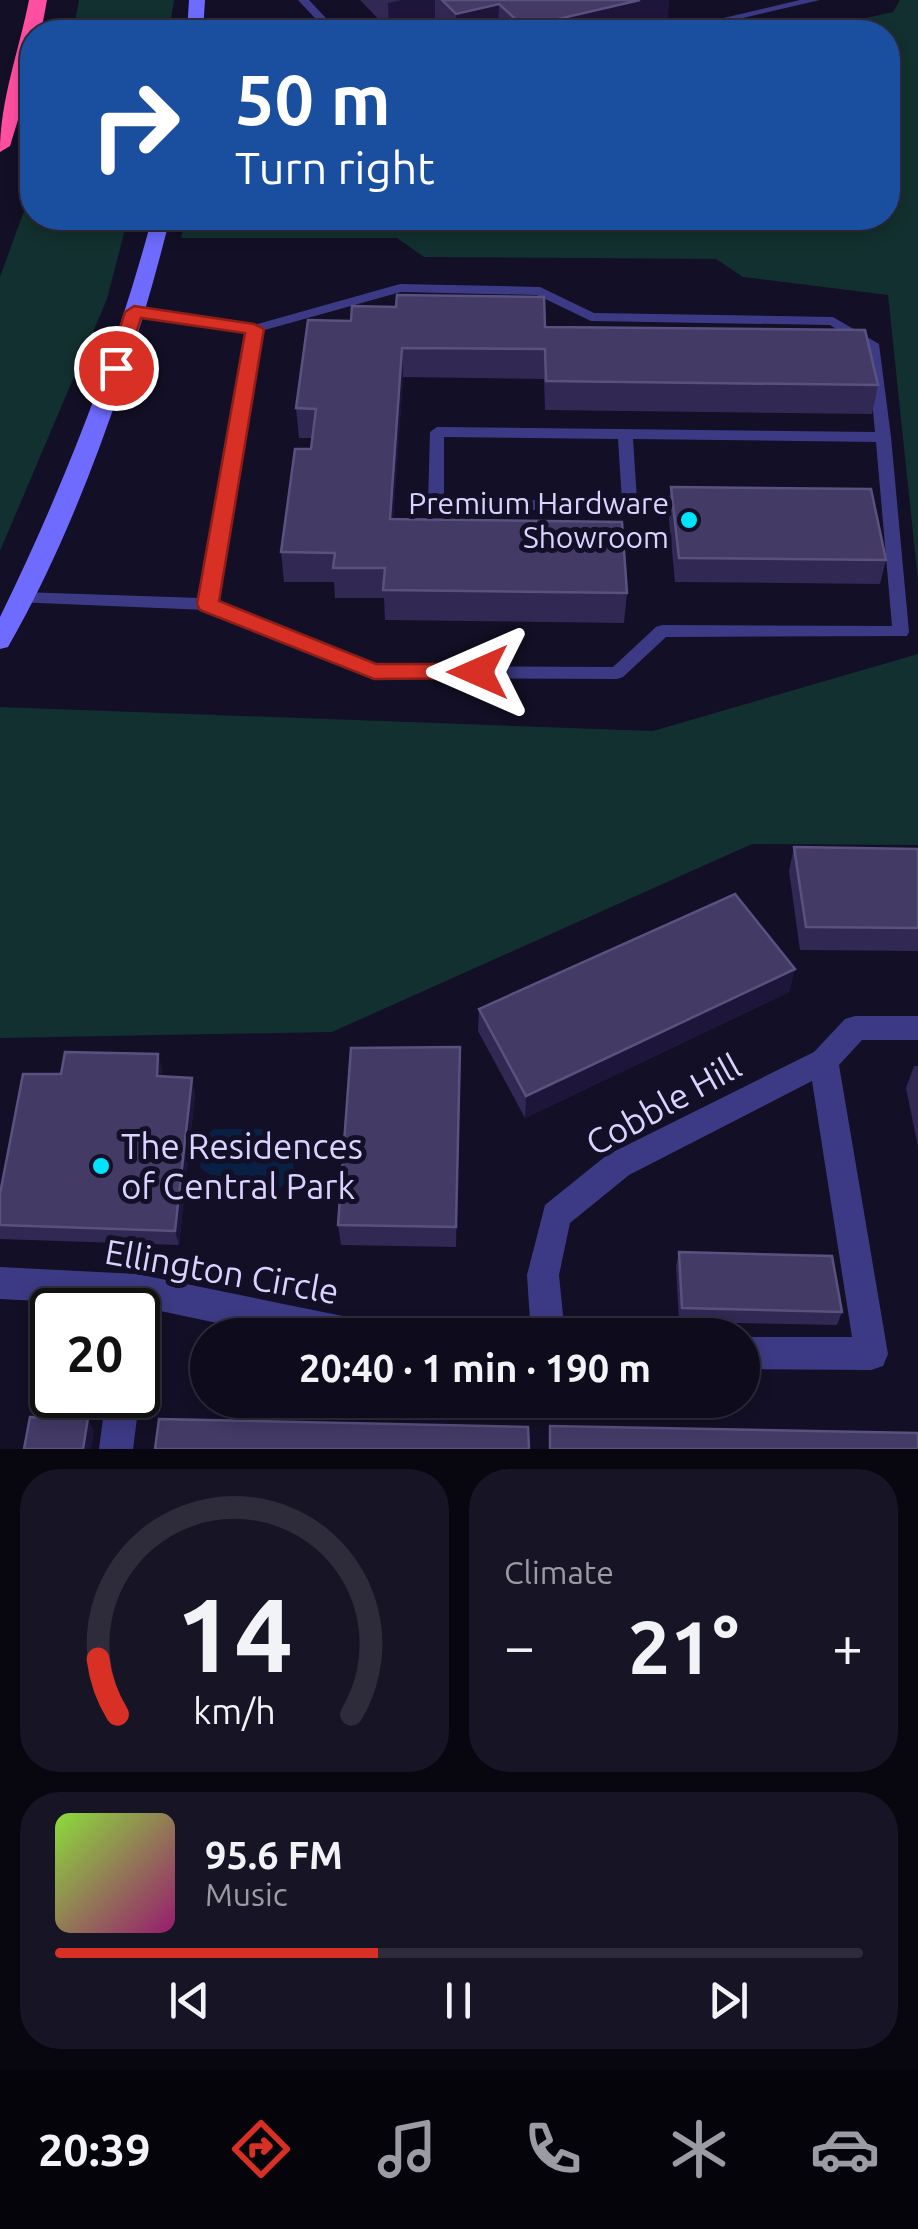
<!DOCTYPE html>
<html lang="en">
<head>
<meta charset="utf-8">
<style>
  :root { --surface:#0e0b1c; --page:#171425; --text:#f1f3f6; --muted:#9b9ba3; --line:#2e2b3b; --accent:#d93025 }
  body { margin:0; font-family:Ubuntu,sans-serif; background:var(--page); color:var(--text); height:100vh; display:flex; flex-direction:column; font-size:38px; white-space:nowrap }
  * { box-sizing:border-box; margin:0 }
  p { font-size:32px; color:var(--muted) }
  .icon { flex:none; width:55px; height:55px; fill:none; stroke:currentColor; stroke-width:2; stroke-linecap:round; stroke-linejoin:round }
  .map { position:relative; height:1449px; overflow:hidden }
  .details { display:flex; flex-direction:column; gap:20px; padding:20px; background:#08060f; flex:1 }
  .details>* { flex:none }
  .guide { position:absolute; left:20px; top:20px; width:880px; height:210px; border-radius:40px; box-shadow:0 5px 15px #0003,0 0 0 2px var(--line); background:#1a4fa0; color:#fff; overflow:hidden }
  .speed { position:absolute; left:30px; top:1288px; display:flex; gap:20px; font-size:50px; font-weight:700; text-align:center }
  .speed>* { display:grid; place-content:center; width:130px; height:130px; border-radius:50%; background:var(--surface); box-shadow:0 5px 15px #0003,0 0 0 2px var(--line); line-height:1 }
  .speed .limit { border:5px solid #111; border-radius:15px; background:#fff; color:#111 }
  .pin { position:absolute; display:grid; place-items:center; width:85px; height:85px; color:#fff; margin:-42px; border:5px solid #fff; border-radius:50%; box-shadow:0 2px 10px #0007 }
  .me { position:absolute; width:110px; margin:-55px; rotate:270deg; stroke-linejoin:round; filter:drop-shadow(0 0 8px #0008) }
  .turn { display:flex; align-items:center; gap:35px; height:210px; padding:0 50px; font-size:45px }
  .turn .icon { width:130px; height:130px; stroke-width:2.5 }
  .turn b { display:block; font-size:70px; line-height:85px }
  .big { font-size:75px; font-weight:700; line-height:1.1 }
  .details .tile { flex:1; display:flex; flex-direction:column; justify-content:center; gap:15px; min-width:0; padding:0 35px; border-radius:40px; background:var(--page) }
  .details .dial { align-items:center; gap:0 }
  .dial svg { height:260px; overflow:visible; fill:none; stroke:var(--line); stroke-width:7; stroke-linecap:round; text-anchor:middle }
  .dial text { fill:var(--text); stroke:none }
  .song { display:flex; align-items:center; gap:30px }
  .cover { width:120px; height:120px; border-radius:15px; background:linear-gradient(135deg,hsl(90 70% 55%),hsl(320 70% 35%)) }
  .played { height:10px; border-radius:5px; background:linear-gradient(90deg,var(--accent) 40%,var(--line) 40%) }
  .keys { display:flex; justify-content:space-around; direction:ltr }
  .heat { display:flex; justify-content:space-between; align-items:center; font-size:55px; direction:ltr }
  .details .tiles { flex:1; display:grid; gap:20px; grid-template-columns:1fr 1fr }
  .tile:last-child { grid-column:span 2 }
  .trip { position:absolute; left:190px; top:1318px; width:570px; height:100px; border-radius:50px; background:var(--surface); box-shadow:0 5px 15px #0003,0 0 0 2px var(--line); font-weight:700; line-height:100px; text-align:center }
  .tab-bar { display:flex; height:160px; justify-content:space-around; align-items:center; background:#06040b; color:var(--muted) }
  .tab-bar .icon { width:70px; height:70px }
  .tab-bar .on { color:var(--accent) }
  .tab-bar b { font-size:45px; color:var(--text) }
  .map>svg:first-child { display:block }
  .green { fill:#12302f }
  .water { fill:#0a1f44 }
  .lines { fill:none; stroke-linecap:round; stroke-linejoin:round }
  .lane { fill:#3d3a85; fill-rule:evenodd }
  .street { fill:#3d3a85; fill-rule:evenodd }
  .secondary { fill:#6f6bff; fill-rule:evenodd }
  .highway { fill:#ff4fa3; fill-rule:evenodd }
  .wall { fill:#312854 }
  .shaded-wall { fill:#1d163a }
  .building { fill:#433a66; stroke:#5a527e; stroke-width:2.5 }
  .route { fill:#d93025; stroke:#8d1f18; stroke-width:2.5 }
  .poi-dot { fill:#00e5ff; stroke:#130f26; stroke-width:4 }
  .labels { text-anchor:middle; dominant-baseline:central; stroke-width:10; stroke-linejoin:round; paint-order:stroke }
  .poi-label { font-size:30px; fill:#d9d4ff; stroke:#130f26; text-anchor:end }
  .near-street-label { font-size:35px; fill:#d9d4ff; stroke:#130f26 }
  .near-poi-label { font-size:35px; fill:#d9d4ff; stroke:#130f26; text-anchor:start }
</style>
</head>
<body>
<div class="map">
<svg width="918" height="1449" viewBox="0 0 918 1449">
  <rect width="100%" height="100%" fill="#130f26"/>
  <g class="green">
    <path d="M79 0H174L169 32H73Z"/>
    <path d="M900 0H918V581L888 295 743 277 716 259 424 257 397 238H181L185 218H888V32H803L893 12Z"/>
    <path d="M32 189V218H128L107 299 0 551V277Z"/>
    <path d="M918 654V845L752 844 332 1032 0 1038V707L653 731Z"/>
  </g>
  <path class="water" d="M214 1129H264L293 1161 294 1176 275 1192H258L243 1176H213L200 1168 204 1137Z"/>
  <g class="lines">
    <g class="lane">
      <path d="M298 0H309L339 32H328Z"/>
      <path d="M800 0H820L683 32H664Z"/>
      <path d="M400 284 540 287 594 313 833 317 879 344 891 437 909 632 907 636 666 637 623 677 617 679 374 678 206 610 15 602 13 598 15 594 21 592 201 598 247 332 134 316 127 312 129 309 254 325ZM401 292 537 295 591 321 830 325 867 349 875 432 437 427 430 432 428 504 436 509 630 511 696 502 699 498 696 494 691 493 637 500 633 439 876 442 892 626 662 625 656 627 613 667 376 666 217 601 261 331ZM444 437 618 439 622 501 444 499Z"/>
    </g>
    <g class="street">
      <path d="M855 1016H918V1040H862L839 1065 888 1354 883 1366 871 1370 742 1369V1337H852L812 1081 629 1175 570 1223 559 1275 565 1335H531L527 1275 545 1205 607 1155 814 1052 845 1019Z"/>
      <path d="M0 1267 137 1274 382 1324 387 1335H274L137 1306 0 1299Z"/>
      <path d="M138 1389 140 1395 133 1449H99L106 1395H138Z"/>
    </g>
    <g class="secondary">
      <path d="M189 0H205L203 32H187Z"/>
      <path d="M152 218H170C135 358 80 522 8 647L0 649V617C63 488 115 356 152 218Z"/>
    </g>
    <path class="highway" d="M29 0H47L41 32H32V74L10 146 0 152C0 100 19 51 29 0Z"/>
  </g>
  <g class="wall">
    <path d="M360 0H669L667 20 615 32H500L498 31 448 32 435 20 389 30Z"/>
    <path d="M308 320 545 327 878 385 872 414 545 410 544 379 403 377 393 519 627 593 624 623 385 620 384 598H335L334 582H284L281 552 311 449 312 438H299L296 408Z"/>
    <path d="M671 487 886 560 880 584 675 582 668 511Z"/>
    <path d="M794 847 918 849V951L800 950 789 871Z"/>
    <path d="M795 969 789 992 525 1118 478 1031 479 1009Z"/>
    <path d="M460 1047 456 1247 341 1245 338 1225Z"/>
    <path d="M158 1054 162 1070 161 1076 195 1093 179 1245 0 1239V1194L61 1074Z"/>
    <path d="M914 1066H918V1147L906 1088Z"/>
    <path d="M679 1252 842 1312 837 1325 679 1322 676 1266Z"/>
  </g>
  <g class="shaded-wall">
    <path d="M402 0H435V20L389 30 388 3Z"/>
    <path d="M640 0H669L667 20 615 32H523L524 27Z"/>
    <path d="M499 4 498 31 456 32V14Z"/>
    <path d="M402 348 403 377 391 549 390 519Z"/>
    <path d="M795 969 789 992 525 1118 526 1096Z"/>
    <path d="M158 1054 162 1070 160 1091 157 1076Z"/>
    <path d="M192 1078 195 1093 179 1245 175 1231Z"/>
    <path d="M88 1418 94 1431 91 1449H83Z"/>
  </g>
  <g class="building">
    <path d="M442 0H640L524 27 499 4 456 14Z"/>
    <path d="M397 295 544 297 545 327 865 330 878 385 546 381 545 349 402 348 390 519 622 522 627 593 383 590 385 568H333L335 553 281 552 295 449H311L316 409 296 408 308 320 351 321 352 306 396 307Z"/>
    <path d="M671 487 871 489 886 560 679 558Z"/>
    <path d="M794 847 918 849V928L806 927Z"/>
    <path d="M735 894 795 969 526 1096 479 1009Z"/>
    <path d="M460 1047 456 1227 338 1225 351 1048Z"/>
    <path d="M65 1052 158 1054 157 1076 192 1078 175 1231 0 1225V1194L23 1074H61Z"/>
    <path d="M679 1252 832 1256 842 1312 682 1308Z"/>
    <path d="M30 1417 88 1418 83 1449H24Z"/>
    <path d="M159 1419 528 1427 529 1449H155Z"/>
    <path d="M550 1426 918 1433V1449H550Z"/>
  </g>
  <path class="route" d="M134 306 254 324 264 329 219 601 376 664H478L486 667 489 672 486 678 374 679 200 610 197 604 245 333 141 318 125 368 116 374 110 372 107 368 125 312Z"/>
  <g class="poi-dot">
    <circle cx="689" cy="520" r="10"/>
    <circle cx="101" cy="1166" r="10"/>
  </g>
  <g class="labels">
    <g class="poi-label">
      <text x="669" y="503">Premium Hardware<tspan x="669" dy="34">Showroom</tspan></text>
    </g>
    <g class="near-street-label">
      <text transform="translate(663 1104) rotate(-29)">Cobble Hill</text>
      <text transform="translate(222 1271) rotate(10)">Ellington Circle</text>
    </g>
    <g class="near-poi-label">
      <text x="121" y="1146">The Residences<tspan x="121" dy="40">of Central Park</tspan></text>
    </g>
  </g>
</svg>
<div class="speed"><div class="limit">20</div></div>
<div class="pin" style="left:116px;top:368px;background:#d93025"><svg class="icon" aria-label="arrive" viewBox="0 0 24 24"><path d="M6 21V4h12l-3 4 3 4H6"/></svg></div>
<svg class="me" style="left:478px;top:672px" viewBox="-20 -20 40 40"><path d="M0-17L14 15 0 8-14 15z" fill="#d93025" stroke="#fff" stroke-width="4"/></svg>
<div class="trip">20:40 · 1 min · 190 m</div>
<div class="guide">
<div class="turn"><svg class="icon" aria-label="right" viewBox="0 0 24 24"><path d="M7 20v-9h11M14 6l5 5-5 5"/></svg><div><b>50 m</b>Turn right</div></div>
</div>
</div>
<section class="details">
<div class="tiles">
<div class="tile dial"><svg viewBox="0 0 100 80">
<path d="M14 69A42 42 0 1 1 86 69"/>
<path d="M14 69A42 42 0 0 1 8 52" stroke="#d93025"/>
<text x="50" y="56" font-size="32" font-weight="700">14</text>
<text x="50" y="72" font-size="11">km/h</text>
</svg></div>
<div class="tile"><p>Climate</p>
<div class="heat"><a>−</a><b class="big">21°</b><a>+</a></div>
</div>
<div class="tile">
<div class="song"><i class="cover"></i><div><b>95.6 FM</b><p>Music</p></div></div>
<div class="played"></div>
<div class="keys"><svg class="icon" aria-label="previous" viewBox="0 0 24 24"><path d="M18 5L8 12l10 7zM5 5v14"/></svg><svg class="icon" aria-label="pause" viewBox="0 0 24 24"><path d="M8 5v14M16 5v14"/></svg><svg class="icon" aria-label="next" viewBox="0 0 24 24"><path d="M6 5l10 7-10 7zM19 5v14"/></svg></div>
</div>
</div>
</section>
<nav class="tab-bar">
<b>20:39</b>
<svg class="icon on" aria-label="directions" viewBox="0 0 24 24"><path d="M12 3l9 9-9 9-9-9zM9 14v-3h6M13 9l2 2-2 2"/></svg>
<svg class="icon" aria-label="music" viewBox="0 0 24 24"><path d="M9 18V5l10-2v13"/><circle cx="6" cy="18" r="3"/><circle cx="16" cy="16" r="3"/></svg>
<svg class="icon" aria-label="phone" viewBox="0 0 24 24"><path d="M5 4h4l2 5-3 2q2 4 5 5l2-3 5 2v4C11 20 4 13 5 4z"/></svg>
<svg class="icon" aria-label="climate" viewBox="0 0 24 24"><path d="M12 3v18M4 7l16 10M4 17L20 7"/></svg>
<svg class="icon" aria-label="car" viewBox="0 0 24 24"><path d="M5 17H2v-5l4-1 3-4h7l3 4 3 1v5h-3M9 17h6M6 11h13"/><circle cx="7" cy="17" r="2"/><circle cx="17" cy="17" r="2"/></svg>
</nav>
</body>
</html>
